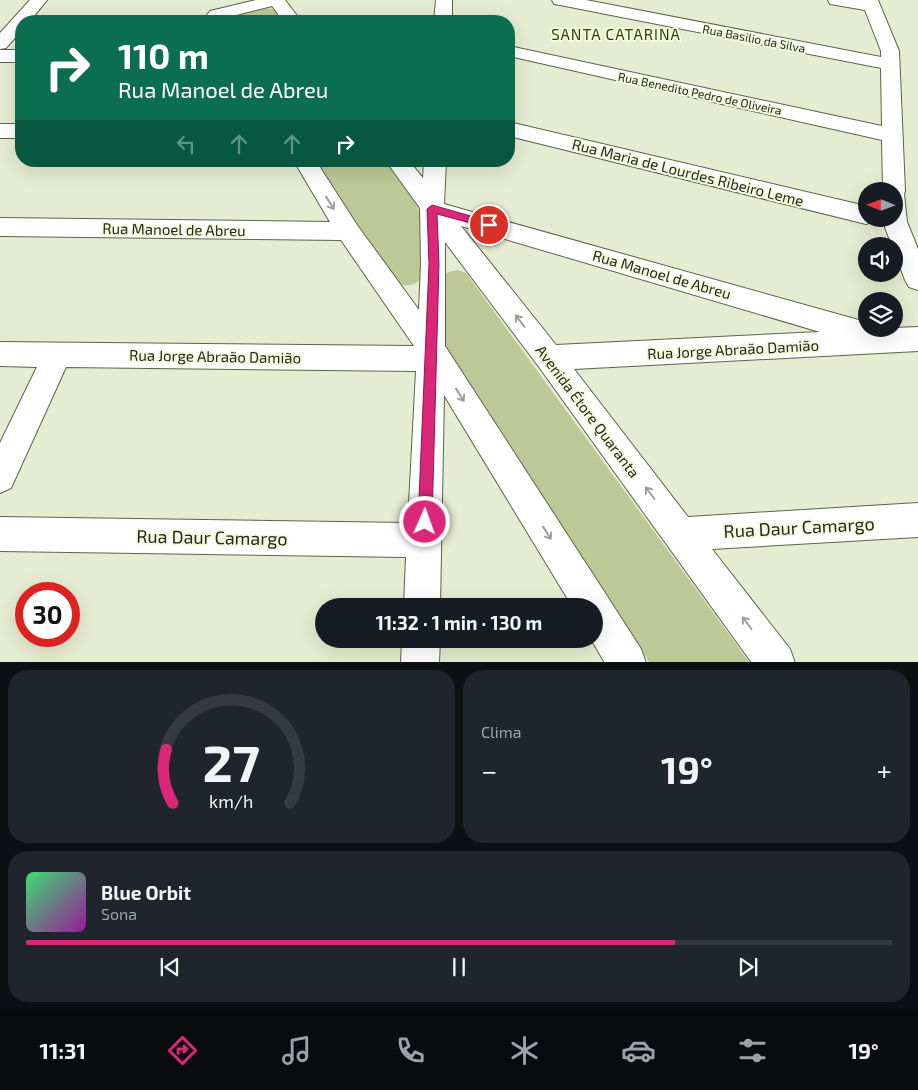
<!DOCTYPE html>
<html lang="pt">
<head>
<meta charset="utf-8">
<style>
  :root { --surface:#171b24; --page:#20242c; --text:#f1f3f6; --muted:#9ea1a6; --line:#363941; --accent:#db2777 }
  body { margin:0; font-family:"Exo 2",sans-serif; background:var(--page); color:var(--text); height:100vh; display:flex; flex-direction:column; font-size:19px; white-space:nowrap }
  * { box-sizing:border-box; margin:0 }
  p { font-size:16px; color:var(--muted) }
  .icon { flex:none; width:28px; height:28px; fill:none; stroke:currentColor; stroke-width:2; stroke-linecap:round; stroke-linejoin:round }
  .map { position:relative; height:662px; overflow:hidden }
  .panel { display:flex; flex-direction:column; gap:8px; padding:8px; background:#0d0f14; flex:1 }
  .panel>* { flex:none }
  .hud { position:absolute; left:15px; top:15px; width:500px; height:152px; border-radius:20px; box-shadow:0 5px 20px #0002; background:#0b6e4f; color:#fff; overflow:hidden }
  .needle { width:32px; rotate:271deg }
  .tools { position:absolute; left:858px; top:182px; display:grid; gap:10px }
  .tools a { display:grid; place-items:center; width:45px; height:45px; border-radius:50%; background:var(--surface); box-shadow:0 5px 20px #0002; font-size:25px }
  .speed { position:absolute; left:15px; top:582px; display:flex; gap:10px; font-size:25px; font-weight:700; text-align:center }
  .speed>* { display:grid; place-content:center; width:65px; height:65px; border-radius:50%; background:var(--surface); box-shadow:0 5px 20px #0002; line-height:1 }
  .speed .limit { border:8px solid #d22; background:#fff; color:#111 }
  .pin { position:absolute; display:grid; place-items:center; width:42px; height:42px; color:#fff; margin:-21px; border:2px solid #fff; border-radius:50%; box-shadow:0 1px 5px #0007 }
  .me { position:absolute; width:55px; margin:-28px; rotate:2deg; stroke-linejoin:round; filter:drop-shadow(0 0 4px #0008) }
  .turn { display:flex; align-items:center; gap:18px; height:105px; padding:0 20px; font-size:22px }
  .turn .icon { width:65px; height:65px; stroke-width:2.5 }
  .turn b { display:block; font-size:35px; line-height:42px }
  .lanes { display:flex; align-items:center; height:48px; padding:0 20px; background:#0003; justify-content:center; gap:25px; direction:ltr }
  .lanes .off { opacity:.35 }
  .big { font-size:38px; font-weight:700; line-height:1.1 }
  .panel .card { flex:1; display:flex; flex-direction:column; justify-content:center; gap:8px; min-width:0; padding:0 18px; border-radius:20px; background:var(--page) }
  .panel .dial { align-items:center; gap:0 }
  .dial svg { height:130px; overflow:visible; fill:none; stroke:var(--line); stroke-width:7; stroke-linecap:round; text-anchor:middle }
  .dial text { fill:var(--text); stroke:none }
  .song { display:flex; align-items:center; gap:15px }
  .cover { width:60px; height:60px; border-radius:8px; background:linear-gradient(135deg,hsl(140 70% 55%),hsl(300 70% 35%)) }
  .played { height:5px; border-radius:2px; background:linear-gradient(90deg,var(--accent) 75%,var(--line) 75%) }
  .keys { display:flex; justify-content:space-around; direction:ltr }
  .heat { display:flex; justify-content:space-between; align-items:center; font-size:28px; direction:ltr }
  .panel .tiles { flex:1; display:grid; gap:8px; grid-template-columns:1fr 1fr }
  .card:last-child { grid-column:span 2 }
  .trip { position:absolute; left:315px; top:598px; width:288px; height:50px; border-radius:25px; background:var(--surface); box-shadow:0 5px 20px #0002; font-weight:700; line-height:50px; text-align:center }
  .tabs { display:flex; height:80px; justify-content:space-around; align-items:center; background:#090b0e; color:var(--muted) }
  .tabs .icon { width:35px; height:35px }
  .tabs .selected { color:var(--accent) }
  .tabs b { font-size:22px; color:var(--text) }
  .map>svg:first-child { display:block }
  .green { fill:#bec897 }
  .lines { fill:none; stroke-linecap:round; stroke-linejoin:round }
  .minor-casing { stroke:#5e624a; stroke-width:2 }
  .minor { fill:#fff; fill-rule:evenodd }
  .oneway { stroke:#9d9e99 }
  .route { fill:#db2777; stroke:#8e194d }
  .labels { text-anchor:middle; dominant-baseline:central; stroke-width:4; stroke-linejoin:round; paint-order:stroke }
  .far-street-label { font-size:12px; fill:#26281d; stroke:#f4fade }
  .far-quarter-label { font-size:15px; letter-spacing:1px; fill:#353d00; stroke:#f4fade }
  .street-label { font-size:15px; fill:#26281d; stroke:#f4fade }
  .near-street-label { font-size:18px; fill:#26281d; stroke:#f4fade }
</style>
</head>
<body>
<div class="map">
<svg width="918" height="663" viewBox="0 0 918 663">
  <rect width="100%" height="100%" fill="#e6ecd1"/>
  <g class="green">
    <path d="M260 7 276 10 287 21H233L246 11Z"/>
    <path d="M316 161H389L417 202 420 216 421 279C411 288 403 287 392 280Z"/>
    <path d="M458 270 466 273 749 662H649L459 371 443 350 444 276 448 272Z"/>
  </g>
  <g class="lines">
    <defs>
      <g id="minor">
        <path d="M30 0H47L30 21H21V31L6 48 0 49V33Z"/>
        <path d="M256 0H285L301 21H283L272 6 216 20 210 19 207 15 210 11Z"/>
        <path d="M436 0H452V21H434Z"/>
        <path d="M552 0H586L881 57V51L865 10 830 4 828 0H878L899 51 905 191 904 194 907 222 918 249V290L909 287 905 280 883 222V219H894V191H883L882 140 509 56V46L882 126 881 68 560 5 554 4Z"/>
        <rect x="0" y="50" width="21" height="12"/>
        <path d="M509 122 866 206V219H876L874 221 866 224 509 136Z"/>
        <rect x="0" y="124" width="21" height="14"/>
        <path d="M294 161H316L357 225 419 310 421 264 420 208 386 161H409L423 178 424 161H446L444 204 866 322V329L918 327V351L574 369 688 517 918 503V537L712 549 790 649 795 663H752L539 367 445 242V346L607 596 641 649 646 663H605L591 639H594V606H572L444 395 440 606H404L406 557 0 551V517L408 523 416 371 66 367 11 488 0 493V443L37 367 0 366V342L414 346 341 240 0 236V218L330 222ZM461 226 820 332 556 345Z"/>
        <path d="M402 639H440L439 663H401Z"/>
      </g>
    </defs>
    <use href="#minor" class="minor-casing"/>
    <use href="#minor" class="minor"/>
  </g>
  <defs><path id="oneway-shaft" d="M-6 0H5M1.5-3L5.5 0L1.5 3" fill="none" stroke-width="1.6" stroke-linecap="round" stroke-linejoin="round" transform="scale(1.25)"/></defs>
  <g class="oneway">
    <use href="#oneway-shaft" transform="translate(330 203) rotate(58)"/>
    <use href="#oneway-shaft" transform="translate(520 321) rotate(-128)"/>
    <use href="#oneway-shaft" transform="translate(460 395) rotate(58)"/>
    <use href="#oneway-shaft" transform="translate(650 493) rotate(-127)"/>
    <use href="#oneway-shaft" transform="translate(547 533) rotate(58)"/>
    <use href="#oneway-shaft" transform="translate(747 623) rotate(-127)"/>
  </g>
  <path class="route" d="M432 205 492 222 494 225 489 228 437 214 439 264 432 522 430 526 425 528 420 526 418 522 429 264 427 209Z"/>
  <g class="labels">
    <g class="far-street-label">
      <text transform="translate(754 38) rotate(11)">Rua Basilio da Silva</text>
      <text transform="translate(700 93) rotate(12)">Rua Benedito Pedro de Oliveira</text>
    </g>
    <g class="far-quarter-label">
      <text x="616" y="34">SANTA CATARINA</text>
    </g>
    <g class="street-label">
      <text transform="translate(688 172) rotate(14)">Rua Maria de Lourdes Ribeiro Leme</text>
      <text transform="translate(174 229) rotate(1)">Rua Manoel de Abreu</text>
      <text transform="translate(662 274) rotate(16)">Rua Manoel de Abreu</text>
      <text transform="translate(733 349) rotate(-3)">Rua Jorge Abraão Damião</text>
      <text transform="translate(215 356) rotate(1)">Rua Jorge Abraão Damião</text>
      <text transform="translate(588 411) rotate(53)">Avenida Étore Quaranta</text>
    </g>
    <g class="near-street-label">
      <text transform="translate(799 527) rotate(-3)">Rua Daur Camargo</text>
      <text transform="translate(212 537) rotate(1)">Rua Daur Camargo</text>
    </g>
  </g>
</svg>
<div class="tools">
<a><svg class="needle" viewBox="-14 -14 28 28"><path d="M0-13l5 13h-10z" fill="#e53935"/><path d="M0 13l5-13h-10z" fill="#9ea1a6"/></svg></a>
<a><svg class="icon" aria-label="sound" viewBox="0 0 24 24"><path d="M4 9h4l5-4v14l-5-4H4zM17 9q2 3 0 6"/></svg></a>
<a><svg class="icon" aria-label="layers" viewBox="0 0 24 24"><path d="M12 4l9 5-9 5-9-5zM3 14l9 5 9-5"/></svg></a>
</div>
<div class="speed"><div class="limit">30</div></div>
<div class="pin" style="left:489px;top:225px;background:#d93025"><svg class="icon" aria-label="arrive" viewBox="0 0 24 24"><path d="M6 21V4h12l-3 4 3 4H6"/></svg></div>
<svg class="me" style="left:425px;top:522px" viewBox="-20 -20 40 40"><circle r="17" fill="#db2777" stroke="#fff" stroke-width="3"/><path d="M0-11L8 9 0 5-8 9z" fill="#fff"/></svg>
<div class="trip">11:32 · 1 min · 130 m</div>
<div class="hud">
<div class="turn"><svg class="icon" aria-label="right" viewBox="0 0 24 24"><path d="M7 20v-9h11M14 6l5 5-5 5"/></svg><div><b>110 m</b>Rua Manoel de Abreu</div></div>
<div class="lanes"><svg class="icon off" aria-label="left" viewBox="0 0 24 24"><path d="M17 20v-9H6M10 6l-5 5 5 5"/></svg><svg class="icon off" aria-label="ahead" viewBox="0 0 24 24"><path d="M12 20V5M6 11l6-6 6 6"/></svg><svg class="icon off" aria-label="ahead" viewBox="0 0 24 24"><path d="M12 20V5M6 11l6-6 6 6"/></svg><svg class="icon" aria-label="right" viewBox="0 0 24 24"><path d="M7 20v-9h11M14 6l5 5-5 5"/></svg></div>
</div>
</div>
<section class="panel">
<div class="tiles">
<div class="card dial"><svg viewBox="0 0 100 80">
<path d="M14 69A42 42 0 1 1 86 69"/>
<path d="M14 69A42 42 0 0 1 10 36" stroke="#db2777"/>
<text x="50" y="56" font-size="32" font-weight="700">27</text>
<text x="50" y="72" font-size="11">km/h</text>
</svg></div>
<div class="card"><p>Clima</p>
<div class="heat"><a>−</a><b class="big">19°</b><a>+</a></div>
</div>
<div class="card">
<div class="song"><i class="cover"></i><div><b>Blue Orbit</b><p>Sona</p></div></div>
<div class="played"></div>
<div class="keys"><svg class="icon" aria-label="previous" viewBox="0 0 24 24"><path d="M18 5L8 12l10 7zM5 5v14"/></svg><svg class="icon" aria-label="pause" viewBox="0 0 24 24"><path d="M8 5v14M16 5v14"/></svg><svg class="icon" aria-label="next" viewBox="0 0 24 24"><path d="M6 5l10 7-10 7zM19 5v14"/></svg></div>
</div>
</div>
</section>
<nav class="tabs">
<b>11:31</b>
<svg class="icon selected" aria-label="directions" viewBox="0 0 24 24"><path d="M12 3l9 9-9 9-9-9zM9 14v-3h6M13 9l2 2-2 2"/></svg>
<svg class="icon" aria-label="music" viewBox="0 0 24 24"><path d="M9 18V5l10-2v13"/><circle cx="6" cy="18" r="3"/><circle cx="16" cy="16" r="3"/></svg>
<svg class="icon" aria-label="phone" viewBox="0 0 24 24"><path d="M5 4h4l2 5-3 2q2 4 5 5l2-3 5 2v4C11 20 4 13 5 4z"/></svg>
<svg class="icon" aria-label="climate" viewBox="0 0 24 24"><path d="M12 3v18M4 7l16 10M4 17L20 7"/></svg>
<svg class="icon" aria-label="car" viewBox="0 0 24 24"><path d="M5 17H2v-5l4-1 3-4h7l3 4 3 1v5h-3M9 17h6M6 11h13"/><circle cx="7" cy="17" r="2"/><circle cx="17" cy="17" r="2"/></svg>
<svg class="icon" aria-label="filters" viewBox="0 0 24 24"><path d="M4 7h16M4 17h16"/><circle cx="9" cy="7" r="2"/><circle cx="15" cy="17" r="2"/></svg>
<b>19°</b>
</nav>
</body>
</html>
